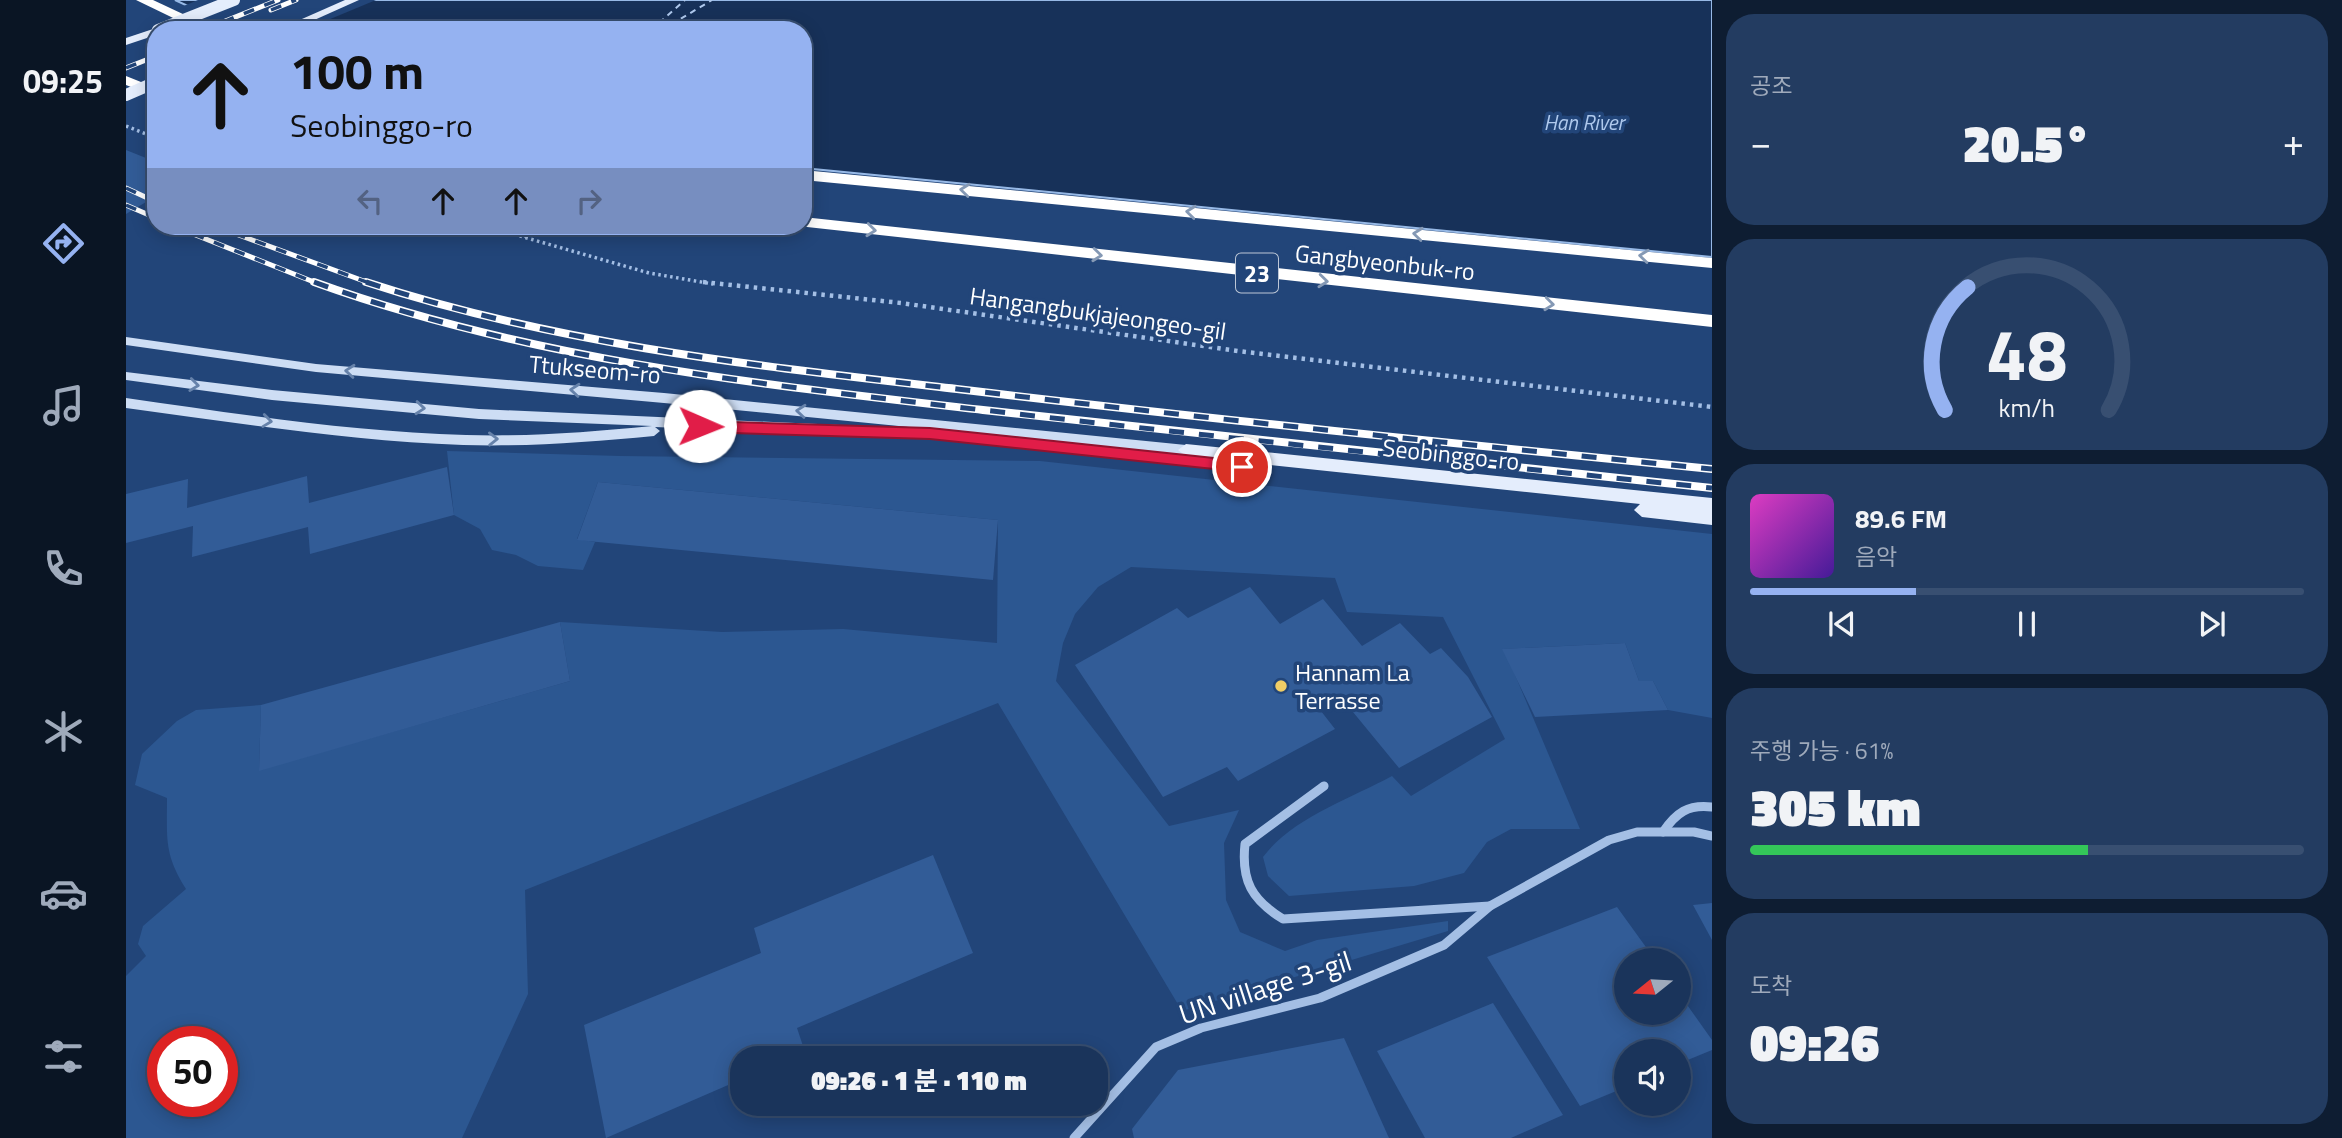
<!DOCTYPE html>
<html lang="ko">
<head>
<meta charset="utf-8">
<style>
  :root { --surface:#1a345b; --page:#233c61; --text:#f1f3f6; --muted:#9faabb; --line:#384f71; --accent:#95b2f1 }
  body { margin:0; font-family:"Titillium Web","Noto Sans KR",sans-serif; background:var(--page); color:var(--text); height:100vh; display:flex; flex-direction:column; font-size:26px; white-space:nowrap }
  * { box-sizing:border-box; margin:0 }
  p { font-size:23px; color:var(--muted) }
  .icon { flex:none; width:38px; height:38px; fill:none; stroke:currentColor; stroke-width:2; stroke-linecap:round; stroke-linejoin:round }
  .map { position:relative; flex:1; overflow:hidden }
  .side { display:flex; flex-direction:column; gap:14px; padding:14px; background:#0e1d32; width:630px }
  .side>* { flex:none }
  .guide { position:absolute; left:21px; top:21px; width:665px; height:214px; border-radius:28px; box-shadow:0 4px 18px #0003,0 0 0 2px var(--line); background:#95b2f1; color:#111; overflow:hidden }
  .needle { width:46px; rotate:252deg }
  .buttons { position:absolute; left:1488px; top:948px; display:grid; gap:14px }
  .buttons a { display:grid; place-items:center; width:77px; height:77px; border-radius:50%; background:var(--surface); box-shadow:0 4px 18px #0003,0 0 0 2px var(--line); font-size:35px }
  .speed { position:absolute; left:21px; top:1026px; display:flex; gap:14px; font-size:35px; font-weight:700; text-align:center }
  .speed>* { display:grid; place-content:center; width:91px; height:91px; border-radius:50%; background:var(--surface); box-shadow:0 4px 18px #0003,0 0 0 2px var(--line); line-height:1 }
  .speed .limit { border:10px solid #d22; background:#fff; color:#111 }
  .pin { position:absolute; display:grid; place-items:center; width:60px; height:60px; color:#fff; margin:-30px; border:4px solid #fff; border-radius:50%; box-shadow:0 2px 7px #0007 }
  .me { position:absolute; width:77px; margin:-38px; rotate:91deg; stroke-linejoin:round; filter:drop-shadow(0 0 5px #0008) }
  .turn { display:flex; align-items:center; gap:24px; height:147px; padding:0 28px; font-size:32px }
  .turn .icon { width:91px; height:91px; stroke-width:2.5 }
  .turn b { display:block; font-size:49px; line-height:60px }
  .lanes { display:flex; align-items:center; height:66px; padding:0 28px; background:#0003; justify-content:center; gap:35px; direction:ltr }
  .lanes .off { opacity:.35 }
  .big { font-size:52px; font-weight:800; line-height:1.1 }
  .side .widget { flex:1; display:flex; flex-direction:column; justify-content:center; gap:10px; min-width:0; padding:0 24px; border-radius:28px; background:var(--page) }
  .side .dial { align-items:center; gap:0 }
  .dial svg { height:182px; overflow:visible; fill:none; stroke:var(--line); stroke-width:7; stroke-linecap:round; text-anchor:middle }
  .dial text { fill:var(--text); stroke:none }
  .song { display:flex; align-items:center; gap:21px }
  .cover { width:84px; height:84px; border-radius:10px; background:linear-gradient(135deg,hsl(310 70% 55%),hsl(260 70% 35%)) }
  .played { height:7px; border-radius:4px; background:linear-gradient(90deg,var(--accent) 30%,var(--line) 30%) }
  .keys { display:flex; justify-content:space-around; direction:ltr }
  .heat { display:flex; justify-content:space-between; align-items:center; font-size:38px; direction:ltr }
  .charge { height:10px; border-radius:5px; background:linear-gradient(90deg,#34c759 61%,var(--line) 0) }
  .trip { position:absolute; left:604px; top:1046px; width:378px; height:70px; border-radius:28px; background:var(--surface); box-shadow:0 4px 18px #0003,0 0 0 2px var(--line); font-weight:800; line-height:70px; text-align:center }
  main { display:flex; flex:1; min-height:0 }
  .dock { display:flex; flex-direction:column; width:126px; justify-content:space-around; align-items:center; background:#0a1524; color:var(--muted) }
  .dock .icon { width:49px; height:49px }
  .dock .current { color:var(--accent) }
  .dock b { font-size:32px; color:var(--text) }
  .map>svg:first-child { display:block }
  .green { fill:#2c5791; fill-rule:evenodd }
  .water { fill:#173159; stroke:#97b9e6; stroke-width:2 }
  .pier { fill:#224579 }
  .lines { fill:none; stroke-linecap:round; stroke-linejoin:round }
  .ferry { stroke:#afc9ed; stroke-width:2; stroke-dasharray:6 5; stroke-linecap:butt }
  .building { fill:#325c97 }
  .path-far1 { stroke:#a4bfe5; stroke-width:3.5; stroke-dasharray:2.5 3.5; stroke-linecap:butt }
  .path { stroke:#a4bfe5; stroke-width:4.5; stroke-dasharray:3.5 5; stroke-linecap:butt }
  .street { stroke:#a4bfe5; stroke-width:9 }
  .secondary { fill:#cdddf4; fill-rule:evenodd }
  .primary { fill:#e4edfc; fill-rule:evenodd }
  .highway { fill:#fff; fill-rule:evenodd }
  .rail-far1-casing { stroke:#fff; stroke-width:5 }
  .rail-casing { stroke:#fff; stroke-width:8 }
  .rail-far1 { stroke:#224579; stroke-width:3.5; stroke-dasharray:11; stroke-linecap:butt }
  .rail { stroke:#224579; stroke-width:5; stroke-dasharray:15; stroke-linecap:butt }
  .primary-bridge { stroke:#e4edfc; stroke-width:12 }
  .oneway { stroke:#8599b5 }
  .oneway2 { stroke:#6682aa }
  .route { fill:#e11d48; stroke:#92132f; stroke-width:2 }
  .poi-dot { fill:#f0cd66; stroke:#224579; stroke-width:2.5 }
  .labels { text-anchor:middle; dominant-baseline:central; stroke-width:7; stroke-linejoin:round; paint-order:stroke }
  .far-water-label { font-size:21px; font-style:italic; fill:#afc9ed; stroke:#224579 }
  .shield { fill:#224579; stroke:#bdc7d7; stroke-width:2 }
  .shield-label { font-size:23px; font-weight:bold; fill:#fff }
  .street-label { font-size:24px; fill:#fff; stroke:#224579 }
  .poi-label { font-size:24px; fill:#fff; stroke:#224579; text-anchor:start }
  .near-street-label { font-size:28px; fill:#fff; stroke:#224579 }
</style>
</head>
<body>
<main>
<nav class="dock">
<b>09:25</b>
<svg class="icon current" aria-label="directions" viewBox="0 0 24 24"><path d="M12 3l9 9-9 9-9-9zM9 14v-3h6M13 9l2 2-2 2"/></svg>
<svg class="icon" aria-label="music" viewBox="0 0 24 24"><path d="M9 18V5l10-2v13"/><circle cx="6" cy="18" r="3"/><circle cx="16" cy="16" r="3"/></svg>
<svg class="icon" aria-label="phone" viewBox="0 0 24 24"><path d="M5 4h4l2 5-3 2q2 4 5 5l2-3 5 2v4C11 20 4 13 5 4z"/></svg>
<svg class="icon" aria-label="climate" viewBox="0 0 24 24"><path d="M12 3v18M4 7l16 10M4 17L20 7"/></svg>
<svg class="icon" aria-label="car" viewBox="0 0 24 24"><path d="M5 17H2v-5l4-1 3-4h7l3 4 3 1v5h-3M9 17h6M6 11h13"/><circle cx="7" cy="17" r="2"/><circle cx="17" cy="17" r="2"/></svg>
<svg class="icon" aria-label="filters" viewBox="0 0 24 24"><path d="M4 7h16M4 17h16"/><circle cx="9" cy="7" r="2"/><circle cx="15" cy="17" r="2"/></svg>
</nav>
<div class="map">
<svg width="1586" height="1138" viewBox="0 0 1586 1138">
  <rect width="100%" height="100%" fill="#224579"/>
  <path class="green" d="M321 451 494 456 914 461 1586 534V718L1542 710 1527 681H1513L1499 643 1378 649 1454 829H1385L1361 842 1338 873 1288 886 1163 896 1142 876 1137 857C1166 818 1224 799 1266 776L1285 796 1379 739 1317 617 1221 612 1209 578 1005 567 972 587 949 614 937 643 930 681 1043 826 1113 810 1098 843 1100 900 1114 932 1159 951 1191 940 1322 921V931L1056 1011 872 703 399 890 402 994 336 1138H0V976L20 956 12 944 17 926 60 889C38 854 41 839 41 798L9 785 16 754 51 721 70 710 135 705 133 770 444 681 434 622 596 632 717 629 871 643 872 520 472 482 451 539 469 542 457 570 412 566 390 555 366 550 354 529 328 515ZM37 1041H96V1101H37Z"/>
  <path class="water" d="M49 0H1586V257L677 168V30H114Z"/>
  <path class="pier" d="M72 0H250L178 30H105L55 7Z"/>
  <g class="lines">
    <g class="ferry">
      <path d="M525 30 559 0"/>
      <path d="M536 30 586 0"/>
    </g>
  </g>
  <g class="building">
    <path d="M0 150 30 162V196L0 214Z"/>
    <path d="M321 467 328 515 184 554 182 527 66 557 67 526 0 543V494L62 479 61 508 181 476 183 503Z"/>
    <path d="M472 482 872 520 867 580 451 540Z"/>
    <path d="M1124 587 1154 624 1197 599 1236 646 1274 623 1304 654 1315 648 1342 677 1366 717 1273 768 1213 695 1191 706 1209 729 1112 781 1101 767 1037 797 949 665 1051 608 1062 618Z"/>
    <path d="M434 622 444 681 133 771 135 705Z"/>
    <path d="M1499 643 1513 681H1527L1542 710 1409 717 1376 649Z"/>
    <path d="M807 855 847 953 671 1028 679 1052 662 1059H616V1079L480 1138 458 1025 635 953 628 928Z"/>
    <path d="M1586 903V940L1567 905Z"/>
    <path d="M1491 907 1530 961H1500V1013H1552V992L1586 1040V1050L1552 1064V1052H1500V1087L1454 1106 1361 957Z"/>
    <path d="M1367 1003 1437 1115 1385 1138H1299L1251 1051Z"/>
    <path d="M1218 1038 1263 1138H1008L1006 1129 1052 1070Z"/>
  </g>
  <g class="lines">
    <g class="path-far1">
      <path d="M0 126 30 138"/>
      <path d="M359 226 523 273 587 284"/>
      <path d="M399 238 409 226"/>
    </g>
    <path class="path" d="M577 282 775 303 1112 351 1586 407"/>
    <g class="street">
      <path d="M1198 786 1119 844C1115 881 1126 900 1157 919L1364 906"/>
      <path d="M1537 832C1550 813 1562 804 1586 807"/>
      <path d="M948 1138 1030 1047 1075 1028 1194 998 1318 945 1364 906 1483 840 1511 832H1568L1586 836"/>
    </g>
    <path class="secondary" d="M0 337 190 364 538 393 1060 445 1066 450 1060 455 864 435 1060 455 1066 460 1060 465 804 439 529 427 534 431 528 436C465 442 401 447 337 445 224 441 112 423 0 408V398C113 414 226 432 340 435 402 437 464 432 526 426L353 419 146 400 0 380V372L146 390 353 409 803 429 538 403 190 372 0 345Z"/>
    <g class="primary">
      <path d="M219 0H233L166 30H151Z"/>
      <path d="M30 28 35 30H30V35L0 45V38Z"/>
      <path d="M1060 444 1586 498V525L1516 517 1508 510 1514 504 1060 456 1052 450Z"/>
    </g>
    <g class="highway">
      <path d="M10 0H27L91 30H72Z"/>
      <path d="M0 76 30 88V97L0 85Z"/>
      <path d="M677 170 1586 258V268L677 180Z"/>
      <path d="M677 217 1586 315V327L672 226H677Z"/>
    </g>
    <defs>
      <g id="rail-far1">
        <path d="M145 10 170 0"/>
        <path d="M77 30 152 0"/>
        <path d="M0 68 30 56"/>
        <path d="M0 188 30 202"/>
        <path d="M0 205 30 218"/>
        <path d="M47 226 193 284"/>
        <path d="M88 226 246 284"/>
      </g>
      <g id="rail">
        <path d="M188 282C404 360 631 384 857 410 1100 438 1343 463 1586 488"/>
        <path d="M240 282C432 345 632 366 831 389 1083 419 1334 444 1586 469"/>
      </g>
    </defs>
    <use href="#rail-far1" class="rail-far1-casing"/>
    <use href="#rail" class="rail-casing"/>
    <use href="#rail-far1" class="rail-far1"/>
    <use href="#rail" class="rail"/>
    <g class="primary-bridge">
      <path d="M32 30 108 0"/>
      <path d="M0 95 30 82"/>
    </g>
  </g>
  <defs><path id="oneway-chevron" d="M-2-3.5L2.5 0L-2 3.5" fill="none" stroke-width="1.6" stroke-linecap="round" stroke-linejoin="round" transform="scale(1.75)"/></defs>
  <g class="oneway">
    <use href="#oneway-chevron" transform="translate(839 190) rotate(-174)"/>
    <use href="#oneway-chevron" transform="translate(1065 212) rotate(-174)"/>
    <use href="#oneway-chevron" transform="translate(745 230) rotate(6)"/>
    <use href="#oneway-chevron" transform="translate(1292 234) rotate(-174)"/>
    <use href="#oneway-chevron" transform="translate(971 255) rotate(6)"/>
    <use href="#oneway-chevron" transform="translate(1518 256) rotate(-174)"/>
    <use href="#oneway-chevron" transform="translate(1197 281) rotate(6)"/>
    <use href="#oneway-chevron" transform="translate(1423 304) rotate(6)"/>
  </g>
  <g class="oneway2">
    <use href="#oneway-chevron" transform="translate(224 371) rotate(-175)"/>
    <use href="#oneway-chevron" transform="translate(68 385) rotate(7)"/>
    <use href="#oneway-chevron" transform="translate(449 390) rotate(-175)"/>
    <use href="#oneway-chevron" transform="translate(294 408) rotate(5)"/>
    <use href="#oneway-chevron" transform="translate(675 411) rotate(-175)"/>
    <use href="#oneway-chevron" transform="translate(141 421) rotate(7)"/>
    <use href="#oneway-chevron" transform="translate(367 439) rotate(-1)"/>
  </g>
  <path class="route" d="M574 421 804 428 1116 461 1123 467 1116 472 804 439 574 432 566 426Z"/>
  <circle class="poi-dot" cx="1155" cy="686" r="7"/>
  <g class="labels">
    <g class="far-water-label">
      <text x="1458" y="122">Han River</text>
    </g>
    <rect class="shield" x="1110" y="253.5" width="42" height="39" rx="5"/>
    <g class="shield-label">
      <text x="1131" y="273">23</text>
    </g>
    <g class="street-label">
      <text transform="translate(1259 262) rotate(6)">Gangbyeonbuk-ro</text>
      <text transform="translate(972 313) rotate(8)">Hangangbukjajeongeo-gil</text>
      <text transform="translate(469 369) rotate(5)">Ttukseom-ro</text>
      <text transform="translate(1325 454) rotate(6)">Seobinggo-ro</text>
    </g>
    <g class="poi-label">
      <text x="1169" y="672">Hannam La<tspan x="1169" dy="28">Terrasse</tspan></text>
    </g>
    <g class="near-street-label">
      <text transform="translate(1139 987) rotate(-18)">UN village 3-gil</text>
    </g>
  </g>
</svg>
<div class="buttons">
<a><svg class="needle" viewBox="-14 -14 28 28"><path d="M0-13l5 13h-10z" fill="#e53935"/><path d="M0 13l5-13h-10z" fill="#9faabb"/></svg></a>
<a><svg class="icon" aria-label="sound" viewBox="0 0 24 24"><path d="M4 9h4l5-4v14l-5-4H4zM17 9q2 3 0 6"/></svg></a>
</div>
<div class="speed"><div class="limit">50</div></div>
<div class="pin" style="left:1116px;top:467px;background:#d93025"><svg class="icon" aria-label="arrive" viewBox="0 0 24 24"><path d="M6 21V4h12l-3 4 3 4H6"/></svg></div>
<svg class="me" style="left:574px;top:426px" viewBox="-20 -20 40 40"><circle r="19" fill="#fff"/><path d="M0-13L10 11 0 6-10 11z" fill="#e11d48"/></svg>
<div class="trip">09:26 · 1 분 · 110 m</div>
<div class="guide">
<div class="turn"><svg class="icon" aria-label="ahead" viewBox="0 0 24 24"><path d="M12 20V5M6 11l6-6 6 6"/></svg><div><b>100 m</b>Seobinggo-ro</div></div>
<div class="lanes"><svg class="icon off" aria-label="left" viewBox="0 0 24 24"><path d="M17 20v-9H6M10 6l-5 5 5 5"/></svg><svg class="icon" aria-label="ahead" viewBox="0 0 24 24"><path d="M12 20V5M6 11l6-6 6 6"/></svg><svg class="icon" aria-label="ahead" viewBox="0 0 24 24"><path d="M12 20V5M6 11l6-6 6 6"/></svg><svg class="icon off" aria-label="right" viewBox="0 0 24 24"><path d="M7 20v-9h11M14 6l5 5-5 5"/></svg></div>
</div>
</div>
<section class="side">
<div class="widget"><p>공조</p>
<div class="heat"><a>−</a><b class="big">20.5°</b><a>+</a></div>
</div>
<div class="widget dial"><svg viewBox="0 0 100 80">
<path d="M14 69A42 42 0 1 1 86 69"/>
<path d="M14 69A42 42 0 0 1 24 15" stroke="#95b2f1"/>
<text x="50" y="56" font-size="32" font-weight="700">48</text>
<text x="50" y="72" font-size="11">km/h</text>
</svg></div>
<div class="widget">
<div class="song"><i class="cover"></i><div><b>89.6 FM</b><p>음악</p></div></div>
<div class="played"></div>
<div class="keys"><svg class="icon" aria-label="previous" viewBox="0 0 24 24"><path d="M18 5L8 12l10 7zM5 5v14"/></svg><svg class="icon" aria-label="pause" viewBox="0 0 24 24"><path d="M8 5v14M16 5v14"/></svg><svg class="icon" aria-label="next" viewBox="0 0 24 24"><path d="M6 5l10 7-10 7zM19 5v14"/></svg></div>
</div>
<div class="widget"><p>주행 가능 · 61%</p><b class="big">305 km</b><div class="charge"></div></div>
<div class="widget"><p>도착</p><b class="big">09:26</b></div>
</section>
</main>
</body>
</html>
